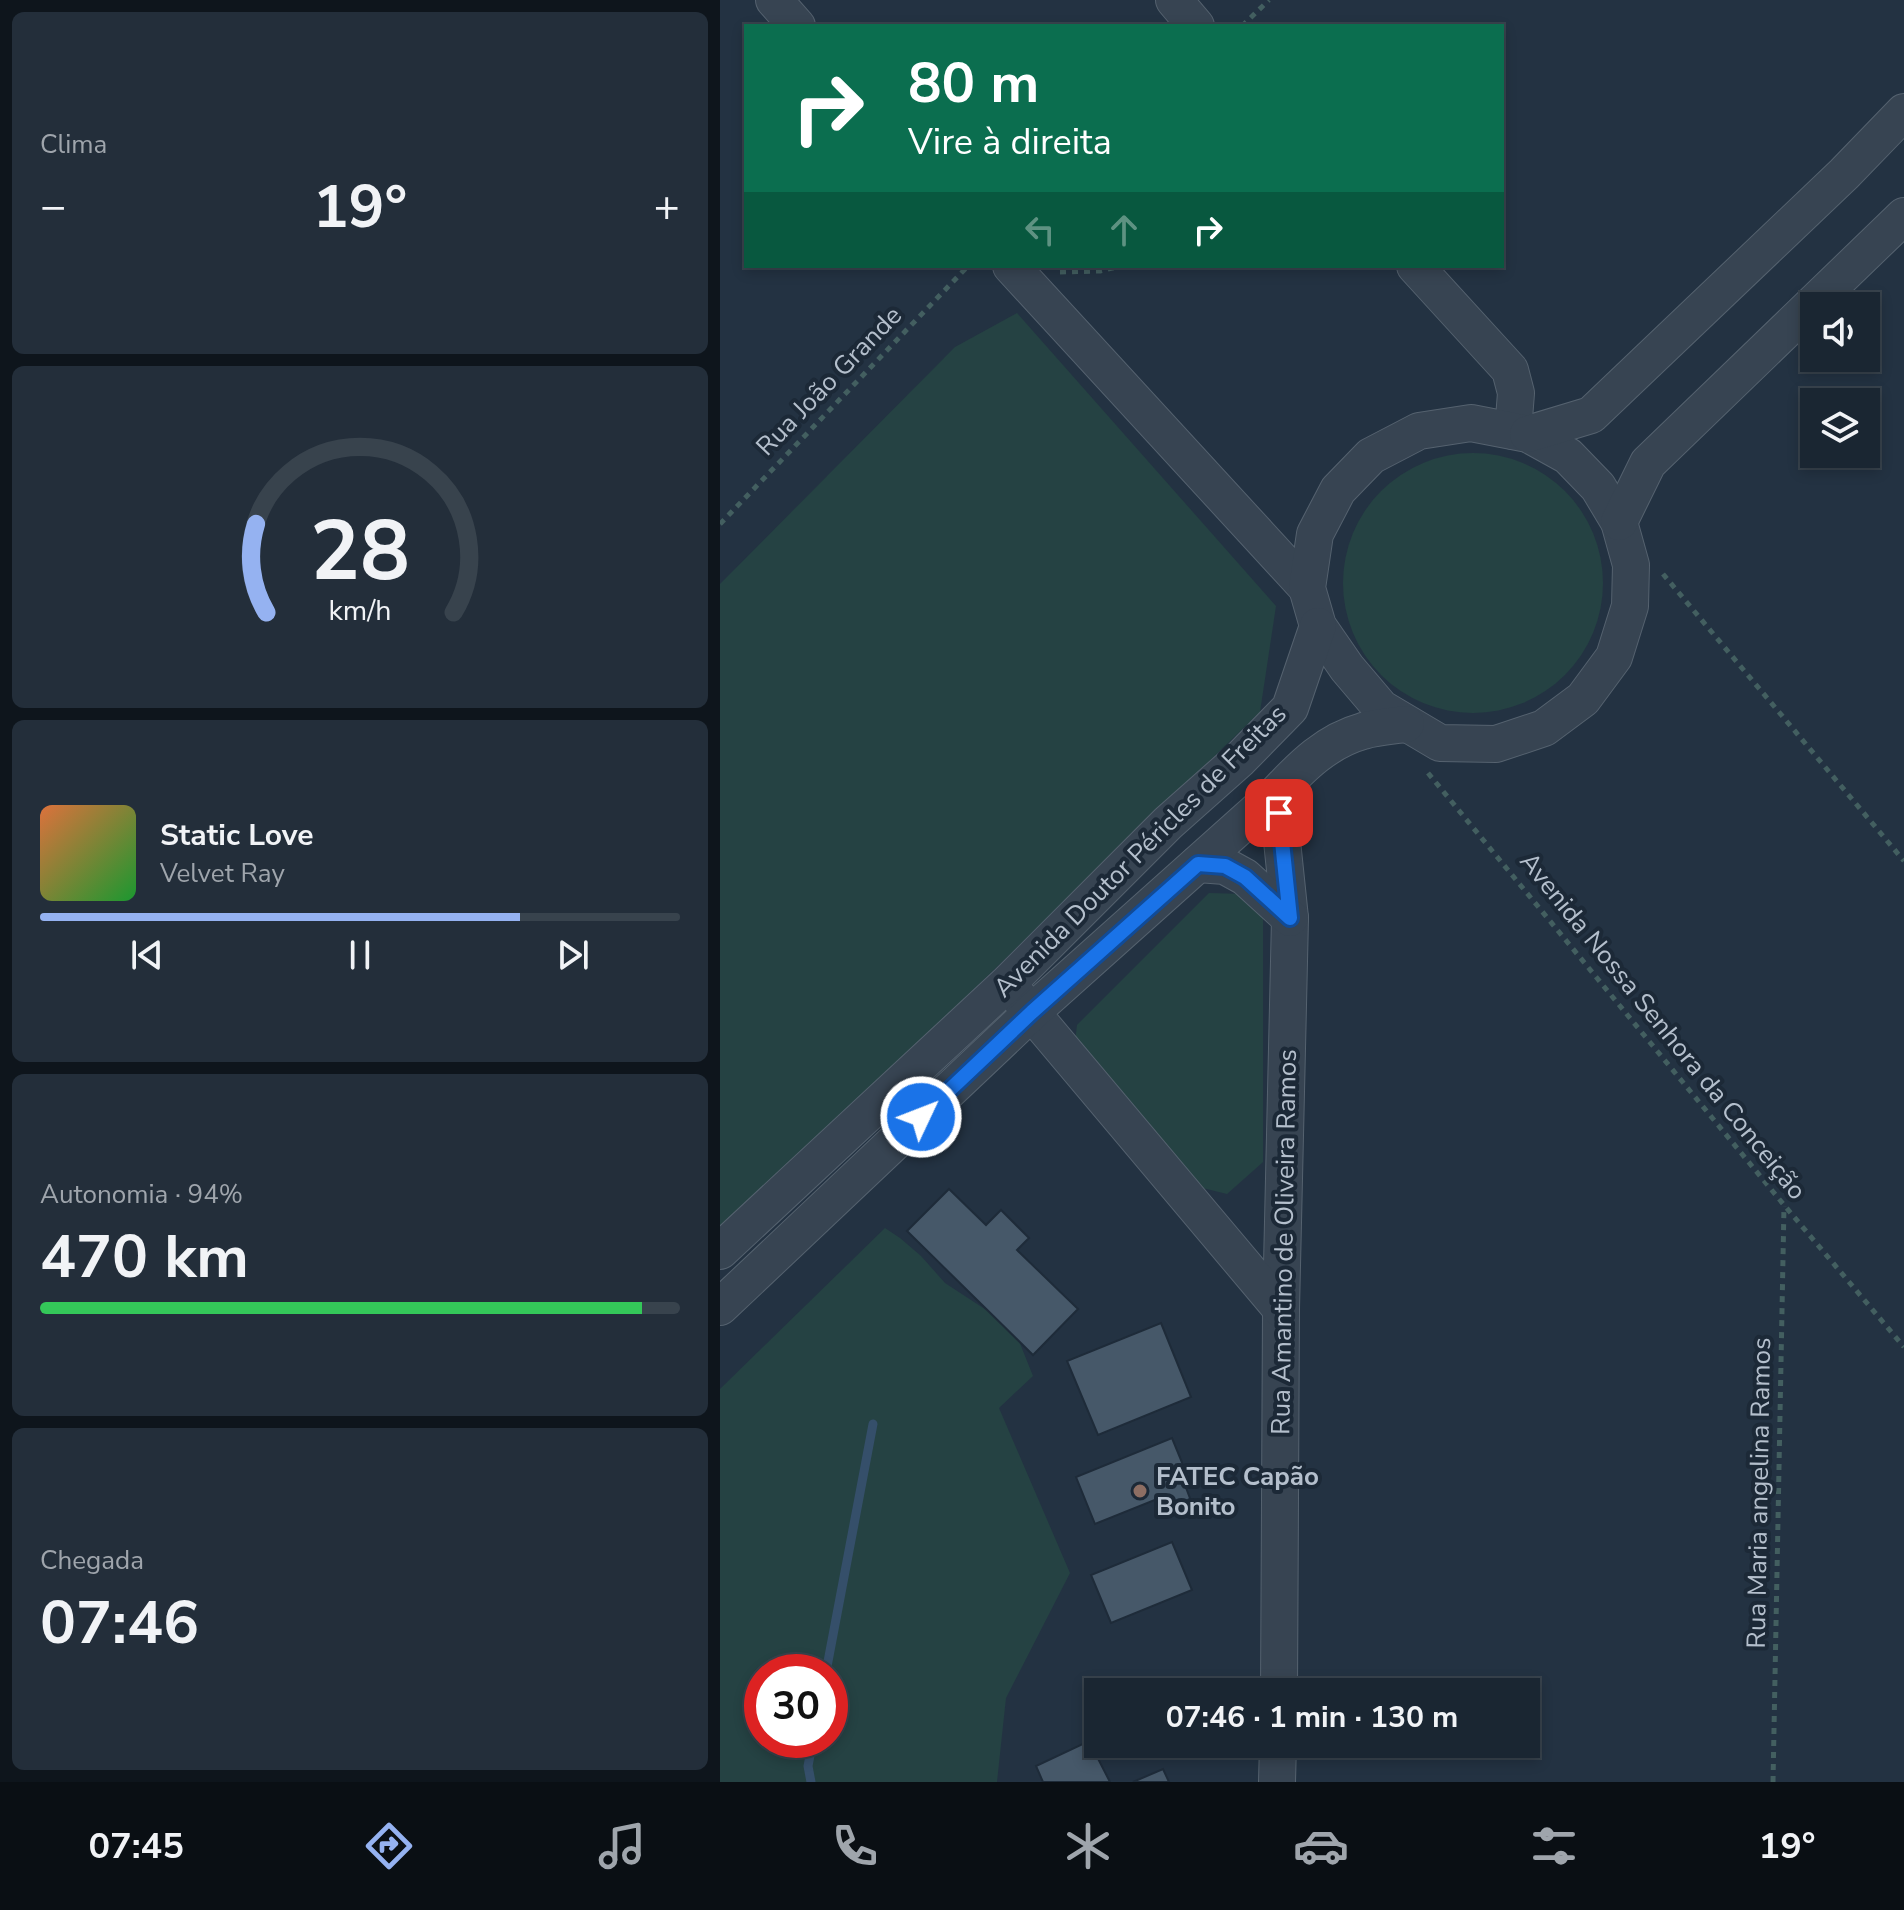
<!DOCTYPE html>
<html lang="pt">
<head>
<meta charset="utf-8">
<style>
  :root { --surface:#1a2632; --page:#232e3a; --text:#f1f3f6; --muted:#9fa5ac; --line:#38434d; --accent:#95b2f1 }
  body { margin:0; font-family:"Nunito Sans",sans-serif; background:var(--page); color:var(--text); height:100vh; display:flex; flex-direction:column; font-size:30px; white-space:nowrap }
  * { box-sizing:border-box; margin:0 }
  p { font-size:26px; color:var(--muted) }
  .icon { flex:none; width:44px; height:44px; fill:none; stroke:currentColor; stroke-width:2; stroke-linecap:round; stroke-linejoin:round }
  .map { position:relative; flex:1; overflow:hidden }
  .details { display:flex; flex-direction:column; gap:12px; padding:12px; background:#0e151c; width:720px }
  .details>* { flex:none }
  .guide { position:absolute; left:24px; top:24px; width:760px; height:244px; border-radius:0px; box-shadow:0 4px 12px #0003,0 0 0 2px var(--line); background:#0b6e4f; color:#fff; overflow:hidden }
  .controls { position:absolute; left:1080px; top:292px; display:grid; gap:16px }
  .controls a { display:grid; place-items:center; width:80px; height:80px; border-radius:0px; background:var(--surface); box-shadow:0 4px 12px #0003,0 0 0 2px var(--line); font-size:40px }
  .speed { position:absolute; left:24px; top:1654px; display:flex; gap:16px; font-size:40px; font-weight:700; text-align:center }
  .speed>* { display:grid; place-content:center; width:104px; height:104px; border-radius:50%; background:var(--surface); box-shadow:0 4px 12px #0003,0 0 0 2px var(--line); line-height:1 }
  .speed .limit { border:12px solid #d22; background:#fff; color:#111 }
  .pin { position:absolute; display:grid; place-items:center; width:68px; height:68px; color:#fff; margin:-34px; border-radius:16px; box-shadow:0 4px 12px #0006 }
  .me { position:absolute; width:88px; margin:-44px; rotate:47deg; stroke-linejoin:round; filter:drop-shadow(0 0 6px #0008) }
  .turn { display:flex; align-items:center; gap:28px; height:168px; padding:0 32px; font-size:36px }
  .turn .icon { width:104px; height:104px; stroke-width:2.5 }
  .turn b { display:block; font-size:56px; line-height:68px }
  .lanes { display:flex; align-items:center; height:76px; padding:0 32px; background:#0003; justify-content:center; gap:40px; direction:ltr }
  .lanes .off { opacity:.35 }
  .big { font-size:60px; font-weight:700; line-height:1.1 }
  .details .widget { flex:1; display:flex; flex-direction:column; justify-content:center; gap:12px; min-width:0; padding:0 28px; border-radius:12px; background:var(--page) }
  .details .dial { align-items:center; gap:0 }
  .dial svg { height:208px; overflow:visible; fill:none; stroke:var(--line); stroke-width:7; stroke-linecap:round; text-anchor:middle }
  .dial text { fill:var(--text); stroke:none }
  .song { display:flex; align-items:center; gap:24px }
  .cover { width:96px; height:96px; border-radius:12px; background:linear-gradient(135deg,hsl(20 70% 55%),hsl(130 70% 35%)) }
  .played { height:8px; border-radius:4px; background:linear-gradient(90deg,var(--accent) 75%,var(--line) 75%) }
  .keys { display:flex; justify-content:space-around; direction:ltr }
  .heat { display:flex; justify-content:space-between; align-items:center; font-size:44px; direction:ltr }
  .charge { height:12px; border-radius:6px; background:linear-gradient(90deg,#34c759 94%,var(--line) 0) }
  .trip { position:absolute; left:364px; top:1678px; width:456px; height:80px; border-radius:0px; background:var(--surface); box-shadow:0 4px 12px #0003,0 0 0 2px var(--line); font-weight:700; line-height:80px; text-align:center }
  .dock { display:flex; height:128px; justify-content:space-around; align-items:center; background:#0a0f14; color:var(--muted) }
  .dock .icon { width:56px; height:56px }
  .dock .on { color:var(--accent) }
  .dock b { font-size:36px; color:var(--text) }
  main { display:flex; flex:1; min-height:0 }
  .map>svg:first-child { display:block }
  .green { fill:#254243; fill-rule:evenodd }
  .lines { fill:none; stroke-linecap:round; stroke-linejoin:round }
  .stream { stroke:#354f6a; stroke-width:9 }
  .building { fill:#465869; stroke:#1e2b39; stroke-width:2 }
  .minor-casing { stroke:#55626f; stroke-width:38 }
  .path { stroke:#435f60; stroke-width:5; stroke-dasharray:6 6; stroke-linecap:butt }
  .minor { stroke:#374452; stroke-width:36 }
  .route-casing { stroke:#114b97; stroke-width:20 }
  .route { stroke:#1a73e8; stroke-width:14 }
  .education-dot { fill:#8d6e63; stroke:#1c2937; stroke-width:3 }
  .labels { text-anchor:middle; dominant-baseline:central; stroke-width:8; stroke-linejoin:round; paint-order:stroke }
  .street-label { font-size:26px; fill:#b4bfcc; stroke:#1c2937 }
  .poi-label { font-size:26px; font-weight:bold; fill:#b4bfcc; stroke:#1c2937; text-anchor:start }
</style>
</head>
<body>
<main>
<section class="details">
<div class="widget"><p>Clima</p>
<div class="heat"><a>−</a><b class="big">19°</b><a>+</a></div>
</div>
<div class="widget dial"><svg viewBox="0 0 100 80">
<path d="M14 69A42 42 0 1 1 86 69"/>
<path d="M14 69A42 42 0 0 1 10 35" stroke="#95b2f1"/>
<text x="50" y="56" font-size="32" font-weight="700">28</text>
<text x="50" y="72" font-size="11">km/h</text>
</svg></div>
<div class="widget">
<div class="song"><i class="cover"></i><div><b>Static Love</b><p>Velvet Ray</p></div></div>
<div class="played"></div>
<div class="keys"><svg class="icon" aria-label="previous" viewBox="0 0 24 24"><path d="M18 5L8 12l10 7zM5 5v14"/></svg><svg class="icon" aria-label="pause" viewBox="0 0 24 24"><path d="M8 5v14M16 5v14"/></svg><svg class="icon" aria-label="next" viewBox="0 0 24 24"><path d="M6 5l10 7-10 7zM19 5v14"/></svg></div>
</div>
<div class="widget"><p>Autonomia · 94%</p><b class="big">470 km</b><div class="charge"></div></div>
<div class="widget"><p>Chegada</p><b class="big">07:46</b></div>
</section>
<div class="map">
<svg width="1184" height="1782" viewBox="0 0 1184 1782">
  <rect width="100%" height="100%" fill="#233242"/>
  <g class="green">
    <path d="M297 313 556 606 540 712 0 1235V584L235 347Z"/>
    <circle cx="753" cy="583" r="130"/>
    <path d="M489 893 524 894 543 913V1162L507 1194 462 1183 352 1068 357 1025Z"/>
    <path d="M165 1228 180 1238 201 1256 225 1283 280 1319 299 1341 313 1376 279 1408 350 1573 286 1698 277 1782H0V1389ZM42 1672H110V1740H42Z"/>
  </g>
  <g class="lines">
    <g class="stream">
      <path d="M106 1672 153 1424"/>
      <path d="M91 1782 88 1766 93 1740"/>
    </g>
  </g>
  <g class="building">
    <path d="M229 1189 266 1225 281 1210 309 1238 297 1250 358 1309 313 1355 187 1231Z"/>
    <path d="M441 1323 471 1397 378 1435 347 1361Z"/>
    <path d="M452 1438 470 1482 465 1485 471 1501 442 1512 437 1499 375 1524 356 1477Z"/>
    <path d="M452 1542 472 1590 391 1623 371 1575Z"/>
    <path d="M369 1741 390 1782H323L316 1766Z"/>
    <path d="M443 1769 449 1782H413Z"/>
  </g>
  <g class="lines">
    <defs>
      <g id="minor">
        <path d="M54 0 77 26"/>
        <path d="M454 0 476 26"/>
        <path d="M291 266 587 588"/>
        <path d="M695 266 790 370 796 393 793 431"/>
        <path d="M751 423 808 434 848 456 878 487 899 522 911 565 910 606 894 657 863 699 824 728 776 744 720 743 661 708 627 668 598 626 587 588 595 534 618 490 651 456 699 431Z"/>
        <path d="M808 434 871 415 1124 174 1184 112"/>
        <path d="M899 522 928 463 1184 216"/>
        <path d="M557 793 570 918 561 1309 559 1692"/>
        <path d="M478 864 505 866 525 877 570 918"/>
        <path d="M296 994 561 1309"/>
        <path d="M0 1251 287 984 448 823 520 759 570 708 598 626"/>
        <path d="M0 1307 312 1012 557 793C582 766 607 741 643 731 656 727 672 726 686 724"/>
        <path d="M557 1782 558 1744"/>
      </g>
    </defs>
    <use href="#minor" class="minor-casing"/>
    <g class="path">
      <path d="M522 26 549 0"/>
      <path d="M340 272 380 271 401 266"/>
      <path d="M0 524 248 266"/>
      <path d="M943 574 1184 861"/>
      <path d="M708 773 1064 1205 1184 1347"/>
      <path d="M1053 1782 1064 1206"/>
    </g>
    <use href="#minor" class="minor"/>
  </g>
  <g class="lines">
    <defs>
      <path id="route" d="M201 1117 312 1012 478 864 505 866 525 877 570 918 559 813"/>
    </defs>
    <use href="#route" class="route-casing"/>
    <use href="#route" class="route"/>
  </g>
  <circle class="education-dot" cx="420" cy="1491" r="8"/>
  <g class="labels">
    <g class="street-label">
      <text transform="translate(109 381) rotate(-46)">Rua João Grande</text>
      <text transform="translate(420 851) rotate(-45)">Avenida Doutor Péricles de Freitas</text>
      <text transform="translate(943 1026) rotate(51)">Avenida Nossa Senhora da Conceição</text>
      <text transform="translate(564 1242) rotate(-89)">Rua Amantino de Oliveira Ramos</text>
      <text transform="translate(1039 1493) rotate(-89)">Rua Maria angelina Ramos</text>
    </g>
    <g class="poi-label">
      <text x="436" y="1476">FATEC Capão<tspan x="436" dy="30">Bonito</tspan></text>
    </g>
  </g>
</svg>
<div class="controls">
<a><svg class="icon" aria-label="sound" viewBox="0 0 24 24"><path d="M4 9h4l5-4v14l-5-4H4zM17 9q2 3 0 6"/></svg></a>
<a><svg class="icon" aria-label="layers" viewBox="0 0 24 24"><path d="M12 4l9 5-9 5-9-5zM3 14l9 5 9-5"/></svg></a>
</div>
<div class="speed"><div class="limit">30</div></div>
<div class="pin" style="left:559px;top:813px;background:#d93025"><svg class="icon" aria-label="arrive" viewBox="0 0 24 24"><path d="M6 21V4h12l-3 4 3 4H6"/></svg></div>
<svg class="me" style="left:201px;top:1117px" viewBox="-20 -20 40 40"><circle r="17" fill="#1a73e8" stroke="#fff" stroke-width="3"/><path d="M0-11L8 9 0 5-8 9z" fill="#fff"/></svg>
<div class="trip">07:46 · 1 min · 130 m</div>
<div class="guide">
<div class="turn"><svg class="icon" aria-label="right" viewBox="0 0 24 24"><path d="M7 20v-9h11M14 6l5 5-5 5"/></svg><div><b>80 m</b>Vire à direita</div></div>
<div class="lanes"><svg class="icon off" aria-label="left" viewBox="0 0 24 24"><path d="M17 20v-9H6M10 6l-5 5 5 5"/></svg><svg class="icon off" aria-label="ahead" viewBox="0 0 24 24"><path d="M12 20V5M6 11l6-6 6 6"/></svg><svg class="icon" aria-label="right" viewBox="0 0 24 24"><path d="M7 20v-9h11M14 6l5 5-5 5"/></svg></div>
</div>
</div>
</main>
<nav class="dock">
<b>07:45</b>
<svg class="icon on" aria-label="directions" viewBox="0 0 24 24"><path d="M12 3l9 9-9 9-9-9zM9 14v-3h6M13 9l2 2-2 2"/></svg>
<svg class="icon" aria-label="music" viewBox="0 0 24 24"><path d="M9 18V5l10-2v13"/><circle cx="6" cy="18" r="3"/><circle cx="16" cy="16" r="3"/></svg>
<svg class="icon" aria-label="phone" viewBox="0 0 24 24"><path d="M5 4h4l2 5-3 2q2 4 5 5l2-3 5 2v4C11 20 4 13 5 4z"/></svg>
<svg class="icon" aria-label="climate" viewBox="0 0 24 24"><path d="M12 3v18M4 7l16 10M4 17L20 7"/></svg>
<svg class="icon" aria-label="car" viewBox="0 0 24 24"><path d="M5 17H2v-5l4-1 3-4h7l3 4 3 1v5h-3M9 17h6M6 11h13"/><circle cx="7" cy="17" r="2"/><circle cx="17" cy="17" r="2"/></svg>
<svg class="icon" aria-label="filters" viewBox="0 0 24 24"><path d="M4 7h16M4 17h16"/><circle cx="9" cy="7" r="2"/><circle cx="15" cy="17" r="2"/></svg>
<b>19°</b>
</nav>
</body>
</html>
